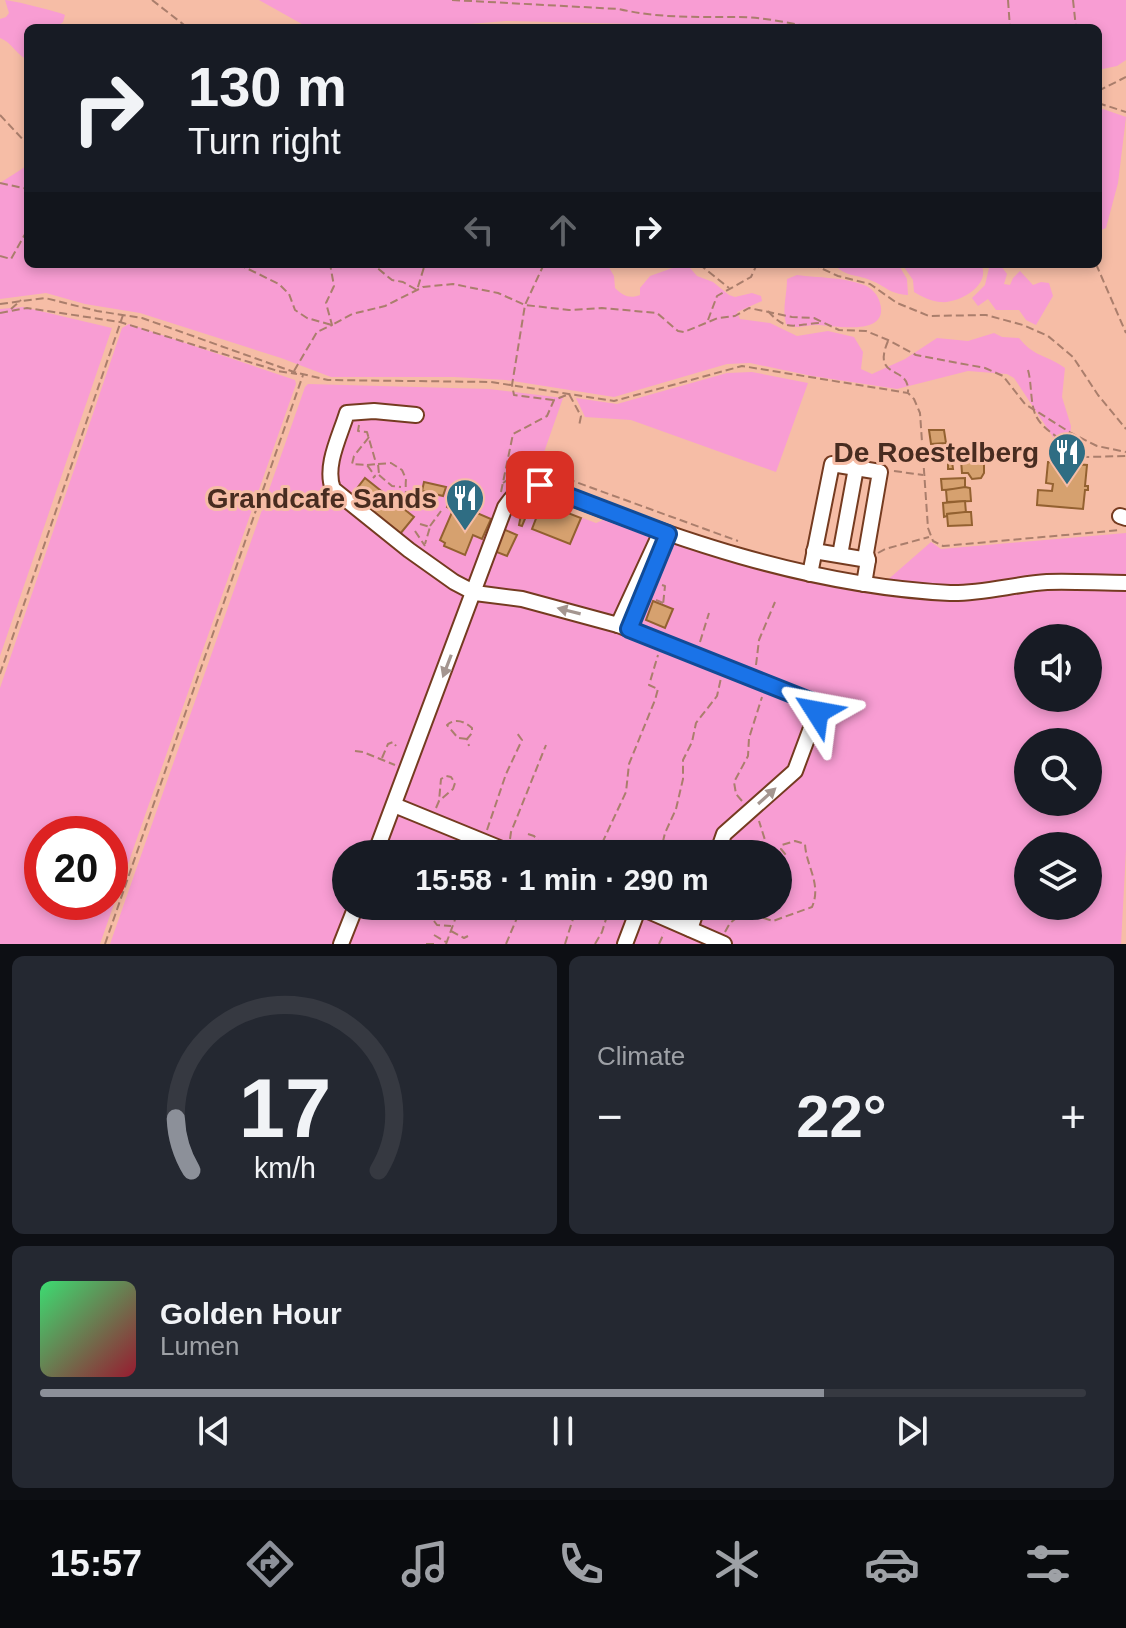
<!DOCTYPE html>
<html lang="en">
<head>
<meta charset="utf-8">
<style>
  :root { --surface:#171b24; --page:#242831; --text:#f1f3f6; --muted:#9ea1a6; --line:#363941; --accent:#8c9099 }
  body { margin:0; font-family:Helvetica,sans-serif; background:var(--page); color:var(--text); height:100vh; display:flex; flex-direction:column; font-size:30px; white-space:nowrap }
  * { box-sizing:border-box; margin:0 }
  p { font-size:26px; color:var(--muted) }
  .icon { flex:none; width:44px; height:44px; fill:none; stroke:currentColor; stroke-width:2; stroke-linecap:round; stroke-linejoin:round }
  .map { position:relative; height:944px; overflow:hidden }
  .panel { display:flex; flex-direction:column; gap:12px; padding:12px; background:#0d0f14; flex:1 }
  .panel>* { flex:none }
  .top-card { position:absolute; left:24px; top:24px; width:1078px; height:244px; border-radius:12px; box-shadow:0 4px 12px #0003; background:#171b24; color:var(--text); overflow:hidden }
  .tools { position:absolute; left:1014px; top:624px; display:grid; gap:16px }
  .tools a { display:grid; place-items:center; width:88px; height:88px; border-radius:50%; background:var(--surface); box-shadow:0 4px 12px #0003; font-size:40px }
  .speed { position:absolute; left:24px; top:816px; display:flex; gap:16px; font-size:40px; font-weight:700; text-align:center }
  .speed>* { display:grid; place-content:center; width:104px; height:104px; border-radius:50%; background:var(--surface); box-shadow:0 4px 12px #0003; line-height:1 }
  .speed .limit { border:12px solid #d22; background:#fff; color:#111 }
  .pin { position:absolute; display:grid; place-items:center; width:68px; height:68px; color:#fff; margin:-34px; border-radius:16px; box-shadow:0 4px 12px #0006 }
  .me { position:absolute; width:88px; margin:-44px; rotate:304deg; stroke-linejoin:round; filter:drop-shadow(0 0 6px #0008) }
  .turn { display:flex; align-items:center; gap:28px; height:168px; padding:0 32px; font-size:36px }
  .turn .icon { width:104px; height:104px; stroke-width:2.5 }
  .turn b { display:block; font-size:56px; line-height:68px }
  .lanes { display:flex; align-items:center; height:76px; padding:0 32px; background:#0003; justify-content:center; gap:40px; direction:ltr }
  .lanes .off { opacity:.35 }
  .big { font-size:60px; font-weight:700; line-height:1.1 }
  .panel .card { flex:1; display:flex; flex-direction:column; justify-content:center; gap:12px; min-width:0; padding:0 28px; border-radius:12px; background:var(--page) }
  .panel .dial { align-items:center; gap:0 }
  .dial svg { height:208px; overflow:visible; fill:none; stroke:var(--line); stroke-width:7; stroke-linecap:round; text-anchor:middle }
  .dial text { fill:var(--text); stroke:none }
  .song { display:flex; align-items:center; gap:24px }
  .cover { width:96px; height:96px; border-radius:12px; background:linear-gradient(135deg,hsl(140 70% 55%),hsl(350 70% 35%)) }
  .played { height:8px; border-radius:4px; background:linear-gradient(90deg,var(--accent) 75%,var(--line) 75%) }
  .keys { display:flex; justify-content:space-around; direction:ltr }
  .heat { display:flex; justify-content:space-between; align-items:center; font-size:44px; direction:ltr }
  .panel .tiles { flex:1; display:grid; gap:12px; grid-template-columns:1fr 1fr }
  .card:last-child { grid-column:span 2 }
  .trip { position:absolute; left:332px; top:840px; width:460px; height:80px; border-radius:40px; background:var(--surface); box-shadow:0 4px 12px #0003; font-weight:700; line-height:80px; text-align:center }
  .tabs { display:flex; height:128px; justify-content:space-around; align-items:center; background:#090b0e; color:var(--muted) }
  .tabs .icon { width:56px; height:56px }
  .tabs .on { color:var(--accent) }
  .tabs b { font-size:36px; color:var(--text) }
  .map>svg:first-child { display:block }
  .green { fill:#f89dd3; fill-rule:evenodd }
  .building { fill:#d6a16f; stroke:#936130; stroke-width:2 }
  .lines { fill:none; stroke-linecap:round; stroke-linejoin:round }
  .minor-casing { stroke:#753b20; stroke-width:18 }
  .path { stroke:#aa7e6c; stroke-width:2; stroke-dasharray:8 4; stroke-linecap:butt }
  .minor { stroke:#fff; stroke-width:14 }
  .oneway { fill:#a49690 }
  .route-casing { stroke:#114b97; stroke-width:20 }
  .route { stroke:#1a73e8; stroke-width:14 }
  .labels { text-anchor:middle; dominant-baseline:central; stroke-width:6; stroke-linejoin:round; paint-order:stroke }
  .poi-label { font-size:28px; font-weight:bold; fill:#482c20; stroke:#f6bda6; text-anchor:end }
</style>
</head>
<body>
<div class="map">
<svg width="1126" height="944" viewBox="0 0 1126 944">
  <rect width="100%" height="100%" fill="#f6bda6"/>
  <g class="green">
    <path d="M5 0C11 0 60 12 65 15L63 22 55 28H28V60C16 55 12 42 0 38V19L6 17 9 13Z"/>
    <path d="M259 0H1126V60L1117 66 1098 70V28H706L678 25 506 21 418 28H309Z"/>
    <path d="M1103 109 1126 117 1118 183 1106 228 1101 230 1098 229V111Z"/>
    <path d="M28 165V264H607L614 276 615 288C623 296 630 299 640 295V288L650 276 681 265 690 268 697 276 713 282 729 295 735 297 752 293 761 296 762 301 737 312 740 319 770 323 797 336 828 331 854 337 863 352 861 369 872 374 905 359 937 338 968 341 994 333 1002 337 1019 338C1034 357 1047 355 1065 368L1062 397 1071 426 1069 454 1057 443 1014 378 1007 374 968 371 897 389 812 376 750 363 727 364 614 397 506 380 454 377H331L281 358 140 313 85 304 46 293 0 299V183Z"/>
    <path d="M834 264H898L907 279 908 295C889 294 886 286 870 280 856 274 845 277 834 264Z"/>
    <path d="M902 264H981C992 285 959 304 940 302 931 301 922 297 914 292L913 280Z"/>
    <path d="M1001 266 1007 274 1004 284 1010 285 1013 278 1020 271 1033 285 1041 282 1049 283 1053 296 1036 325 1026 320 1019 310H996L988 299 978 306 972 298 985 285 989 268Z"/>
    <path d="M797 275C818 278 844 277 864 285 872 288 878 295 880 303 890 338 831 325 816 325 805 325 796 330 786 324 782 307 787 296 787 279Z"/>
    <path d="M23 307 112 328 0 656V309Z"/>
    <path d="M129 324 295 380 296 384 100 944H0V688L122 328ZM42 834H110V902H42Z"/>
    <path d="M752 372 808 383 776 472 631 420 585 417 576 398 617 404 727 373Z"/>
    <path d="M308 384 489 389 563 398 535 478 508 483 522 495 596 523 608 518 870 590 1126 586V850L1121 944H110L305 387ZM1028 638H1088V698H1028ZM1028 742H1088V802H1028ZM1028 846H1088V906H1028ZM346 854H778V906H346Z"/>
    <path d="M1126 533V576L958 588 884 583 931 542 941 549Z"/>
  </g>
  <g class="building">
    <path d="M929 430H944L946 443 931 444Z"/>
    <path d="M957 448 958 461H952L953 469H948V461H941V455H947L946 449Z"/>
    <path d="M984 459V473L981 478 972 479 968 473H962L961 460Z"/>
    <path d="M1048 462 1087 465 1085 486H1088V490H1085L1083 509 1037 505 1038 490 1052 491 1053 484 1046 483Z"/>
    <path d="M365 478 414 517 400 534 351 496Z"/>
    <path d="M965 478V489L942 490 941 479Z"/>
    <path d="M424 482 446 487 443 496 422 491Z"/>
    <path d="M965 487 970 488 971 501 947 502 946 490Z"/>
    <path d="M524 499 532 502 522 526 519 525Z"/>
    <path d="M449 501 491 519 482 539 473 535 465 555 444 546 445 543 440 540 453 510 447 507Z"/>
    <path d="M965 501 966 513 947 514V516L944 517 943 503Z"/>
    <path d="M542 503 581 518 570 544 532 529Z"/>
    <path d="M965 512H971L972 525 948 526 947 514Z"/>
    <path d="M503 529 517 535 507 556 494 551Z"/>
    <path d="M653 601 673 609 665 628 646 620Z"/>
  </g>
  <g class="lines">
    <defs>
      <g id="minor">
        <path d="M416 415 374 411 347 413C340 436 324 466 333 489L409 550 454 582 475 593 522 599 618 625 810 701 817 712 795 771 724 834 717 854"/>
        <path d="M1120 516 1126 518"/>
        <path d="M814 551 868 560"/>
        <path d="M840 555 856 468"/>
        <path d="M810 574 832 464 880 472 866 553 868 560 864 584"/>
        <path d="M618 625 661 532"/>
        <path d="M629 629 651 574"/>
        <path d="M394 805 514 854"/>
        <path d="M375 854 505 507C515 493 522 485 540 485 671 538 808 586 950 593 982 594 1015 584 1047 582 1073 581 1100 583 1126 583"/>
        <path d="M637 906 724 944"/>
        <path d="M690 929 698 906"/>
        <path d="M341 944 356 906"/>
        <path d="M625 944 639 907"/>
      </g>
    </defs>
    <use href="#minor" class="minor-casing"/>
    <g class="path">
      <path d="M152 0 188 28"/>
      <path d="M452 0 619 9C657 18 695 17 733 17 760 16 788 23 815 28"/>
      <path d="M1008 0 1010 28"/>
      <path d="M1073 0 1076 28"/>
      <path d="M1098 91 1126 77"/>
      <path d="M1098 103 1126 112"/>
      <path d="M0 115 28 145"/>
      <path d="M0 183 28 189"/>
      <path d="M0 256 11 259 28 229"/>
      <path d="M238 264 279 284 289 294 295 310 307 318 332 325 352 314 385 306 423 287 453 284 498 293 525 305 569 310 602 308 657 313 678 331 684 332 718 318 735 316 749 308 792 317 814 318 839 330 866 331 888 340 916 355 985 368 1003 376 1025 404 1071 433 1097 446 1126 452"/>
      <path d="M319 264 376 267 392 280 403 282 417 290 425 264"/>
      <path d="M544 264 525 305 512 385 514 395 553 400"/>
      <path d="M699 264 729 288"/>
      <path d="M761 264 790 267 801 264"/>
      <path d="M812 264 838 276 870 284 897 303 929 316 986 315 1023 325 1048 336 1073 357 1098 395 1126 429"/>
      <path d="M1096 264 1126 333"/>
      <path d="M0 304 45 298 97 311 142 318 294 372 328 380 491 382 614 401 742 366 908 393 914 399 920 413 928 528 933 541 943 546 1121 530"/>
      <path d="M11 309 21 300"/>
      <path d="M768 311C787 333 795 324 819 323"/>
      <path d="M0 313 27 308 120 322 278 371 297 374"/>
      <path d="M708 320 717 296 751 277 757 264"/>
      <path d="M888 341C871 381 910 364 908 392"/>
      <path d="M1028 370C1032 384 1030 404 1036 416 1044 432 1060 435 1068 449L1087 457 1126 456"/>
      <path d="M294 371 317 332 332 325 326 303 334 286 330 264"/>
      <path d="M359 425 358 431 367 432 376 463"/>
      <path d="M369 437 354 456 352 464 367 465 375 476 373 478"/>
      <path d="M378 464 391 463 402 470 406 479C405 487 407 497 405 502"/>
      <path d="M367 465 378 464 379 474"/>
      <path d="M894 471 923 475"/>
      <path d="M544 474 551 473 738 541"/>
      <path d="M379 475 392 486 401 487"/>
      <path d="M503 483 522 470 530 473"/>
      <path d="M501 492 513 434 547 416 554 400 569 394 581 416 579 426"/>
      <path d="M420 524 430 527 425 544"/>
      <path d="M430 526 441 511"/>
      <path d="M415 531 425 546"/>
      <path d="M878 553 885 549 929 537"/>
      <path d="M661 567 667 550"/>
      <path d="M662 585 665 586 663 605"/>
      <path d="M656 600 663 603"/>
      <path d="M700 642 709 613"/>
      <path d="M756 665 759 640 775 602"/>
      <path d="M0 674 123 315"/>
      <path d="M467 739 458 738 447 725C455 718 464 721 472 728V733L467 739 469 746"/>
      <path d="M355 751 363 752 395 765"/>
      <path d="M382 758 388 744 393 742 396 746"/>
      <path d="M742 801 736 794 734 782 748 756 749 738 762 697"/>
      <path d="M436 808 439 801 441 779 446 776 451 777 455 783 453 789 439 801"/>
      <path d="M487 830 506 774 522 740 517 733"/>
      <path d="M528 834 534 836 540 843"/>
      <path d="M510 839 511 832 546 745"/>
      <path d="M537 854 541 844 552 842 559 847"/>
      <path d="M597 854 626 792 629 764 655 700 658 689 649 685 658 655"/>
      <path d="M660 854 665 833 676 809 683 779V760L692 742 696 723 717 696 721 678"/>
      <path d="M747 854 765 840 759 821"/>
      <path d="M479 906V909"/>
      <path d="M434 921 437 925 451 926"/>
      <path d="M451 931 464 938 468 936"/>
      <path d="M725 932 730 923 744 912 773 921 812 907C822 884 806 866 805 844L795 841 782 845 781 849 786 855"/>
      <path d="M434 935 446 942"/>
      <path d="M105 944 303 375"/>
      <path d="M426 944H437"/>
      <path d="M446 944 460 906"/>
      <path d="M506 944 522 906"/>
      <path d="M565 944 577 906"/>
      <path d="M595 944 602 932 610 906"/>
      <path d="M659 944 664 933"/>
    </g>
    <use href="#minor" class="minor"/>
  </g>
  <defs><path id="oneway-solid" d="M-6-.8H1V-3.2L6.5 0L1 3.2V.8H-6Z" transform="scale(2)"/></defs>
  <g class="oneway">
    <use href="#oneway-solid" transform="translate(569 611) rotate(-166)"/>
    <use href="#oneway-solid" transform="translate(447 666) rotate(111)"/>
    <use href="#oneway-solid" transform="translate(767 796) rotate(-42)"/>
  </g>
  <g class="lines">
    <defs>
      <path id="route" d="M540 485 668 534 629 629 810 701 817 712"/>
    </defs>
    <use href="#route" class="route-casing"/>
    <use href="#route" class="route"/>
  </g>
  <defs>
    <symbol id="restaurant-pin" viewBox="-11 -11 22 30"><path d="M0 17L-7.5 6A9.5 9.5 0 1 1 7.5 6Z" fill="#2f6d83" stroke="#f6bda6"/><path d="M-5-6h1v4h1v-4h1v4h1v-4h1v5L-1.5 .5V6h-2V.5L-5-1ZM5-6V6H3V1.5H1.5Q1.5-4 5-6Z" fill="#fff"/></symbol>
  </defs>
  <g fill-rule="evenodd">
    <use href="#restaurant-pin" x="1045" y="430" width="44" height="60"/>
    <use href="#restaurant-pin" x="443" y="476" width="44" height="60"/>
  </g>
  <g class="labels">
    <g class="poi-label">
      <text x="1039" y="452">De Roestelberg</text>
      <text x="437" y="498">Grandcafe Sands</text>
    </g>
  </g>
</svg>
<div class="tools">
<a><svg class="icon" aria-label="sound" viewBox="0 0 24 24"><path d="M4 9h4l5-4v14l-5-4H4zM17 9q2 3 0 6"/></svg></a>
<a><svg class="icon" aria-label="search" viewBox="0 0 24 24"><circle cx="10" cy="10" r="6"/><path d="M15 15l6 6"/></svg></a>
<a><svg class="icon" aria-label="layers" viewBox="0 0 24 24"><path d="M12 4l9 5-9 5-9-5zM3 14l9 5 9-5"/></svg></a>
</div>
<div class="speed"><div class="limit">20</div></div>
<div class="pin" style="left:540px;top:485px;background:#d93025"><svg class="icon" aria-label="arrive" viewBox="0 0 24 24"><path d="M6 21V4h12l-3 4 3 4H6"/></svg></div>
<svg class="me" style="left:817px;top:712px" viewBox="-20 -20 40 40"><path d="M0-17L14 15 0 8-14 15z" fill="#1a73e8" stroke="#fff" stroke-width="4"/></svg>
<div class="trip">15:58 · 1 min · 290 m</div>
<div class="top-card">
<div class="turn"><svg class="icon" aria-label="right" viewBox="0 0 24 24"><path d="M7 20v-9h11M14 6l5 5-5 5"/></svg><div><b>130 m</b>Turn right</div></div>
<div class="lanes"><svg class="icon off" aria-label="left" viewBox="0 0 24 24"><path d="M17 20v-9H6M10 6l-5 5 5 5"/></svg><svg class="icon off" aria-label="ahead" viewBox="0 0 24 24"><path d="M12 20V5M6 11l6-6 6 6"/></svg><svg class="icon" aria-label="right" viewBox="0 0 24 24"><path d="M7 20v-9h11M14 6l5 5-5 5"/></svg></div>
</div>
</div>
<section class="panel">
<div class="tiles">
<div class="card dial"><svg viewBox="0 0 100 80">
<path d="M14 69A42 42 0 1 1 86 69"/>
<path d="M14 69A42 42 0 0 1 8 49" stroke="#8c9099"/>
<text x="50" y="56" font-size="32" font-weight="700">17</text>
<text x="50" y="72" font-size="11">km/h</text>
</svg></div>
<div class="card"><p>Climate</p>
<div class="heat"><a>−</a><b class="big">22°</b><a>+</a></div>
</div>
<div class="card">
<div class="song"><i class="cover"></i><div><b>Golden Hour</b><p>Lumen</p></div></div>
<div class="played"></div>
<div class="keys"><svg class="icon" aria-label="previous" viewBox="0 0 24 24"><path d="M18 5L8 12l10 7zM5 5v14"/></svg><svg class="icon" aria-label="pause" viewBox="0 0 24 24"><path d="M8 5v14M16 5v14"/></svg><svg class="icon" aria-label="next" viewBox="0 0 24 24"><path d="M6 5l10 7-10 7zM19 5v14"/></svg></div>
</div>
</div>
</section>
<nav class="tabs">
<b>15:57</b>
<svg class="icon on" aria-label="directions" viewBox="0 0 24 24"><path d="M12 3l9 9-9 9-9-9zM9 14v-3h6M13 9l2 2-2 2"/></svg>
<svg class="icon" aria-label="music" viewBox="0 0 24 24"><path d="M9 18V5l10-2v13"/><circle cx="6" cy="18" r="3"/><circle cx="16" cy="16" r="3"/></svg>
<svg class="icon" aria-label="phone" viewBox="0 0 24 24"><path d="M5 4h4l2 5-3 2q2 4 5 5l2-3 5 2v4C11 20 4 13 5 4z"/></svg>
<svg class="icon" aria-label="climate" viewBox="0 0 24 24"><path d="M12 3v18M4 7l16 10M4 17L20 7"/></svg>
<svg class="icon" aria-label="car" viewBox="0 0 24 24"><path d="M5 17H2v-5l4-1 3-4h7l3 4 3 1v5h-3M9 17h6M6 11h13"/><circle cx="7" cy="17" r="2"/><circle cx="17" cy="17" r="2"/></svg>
<svg class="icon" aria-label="filters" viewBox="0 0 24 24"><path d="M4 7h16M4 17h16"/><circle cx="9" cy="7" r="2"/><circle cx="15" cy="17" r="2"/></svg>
</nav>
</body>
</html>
